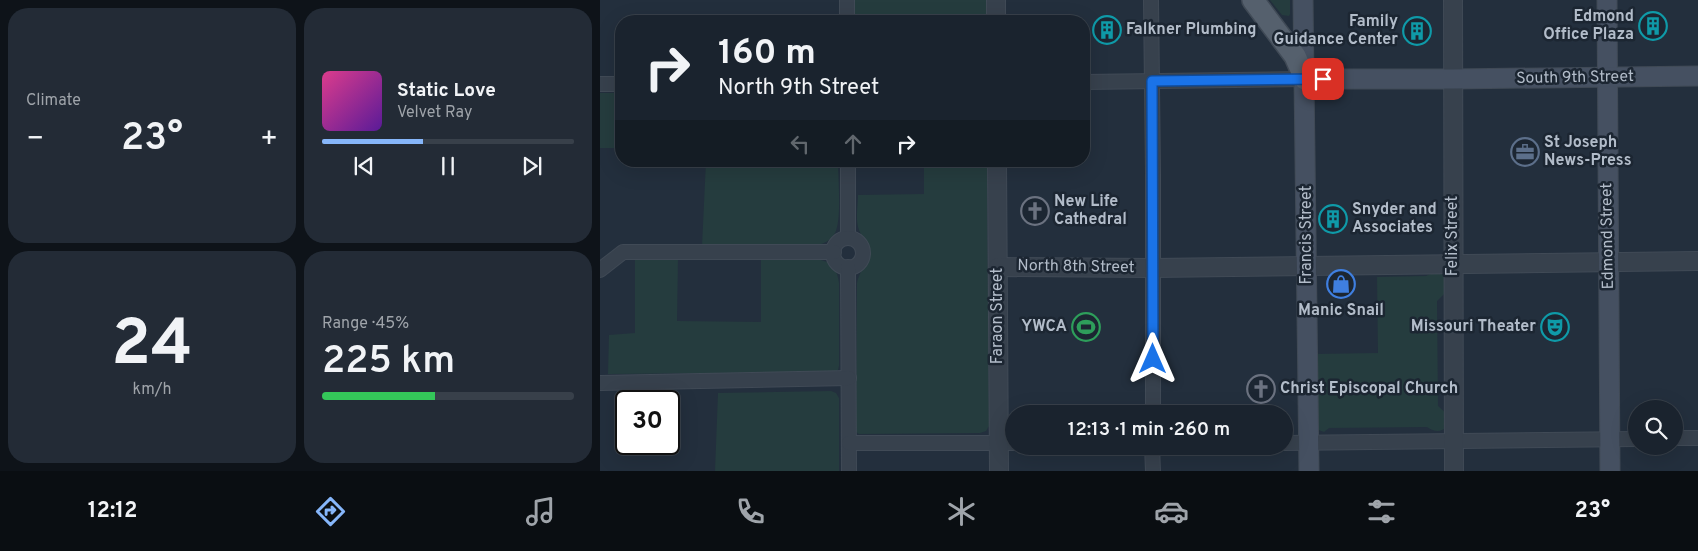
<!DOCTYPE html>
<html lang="en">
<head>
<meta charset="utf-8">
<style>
  :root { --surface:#1a232e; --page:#232b36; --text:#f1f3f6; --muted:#9fa4aa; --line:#38404a; --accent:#86b6fa }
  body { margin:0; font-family:Overpass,sans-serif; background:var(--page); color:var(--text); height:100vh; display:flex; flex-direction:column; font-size:19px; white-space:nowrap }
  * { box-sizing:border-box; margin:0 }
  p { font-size:16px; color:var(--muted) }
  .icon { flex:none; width:28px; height:28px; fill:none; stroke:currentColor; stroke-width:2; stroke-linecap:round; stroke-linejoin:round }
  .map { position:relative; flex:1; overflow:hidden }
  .side { display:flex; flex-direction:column; gap:8px; padding:8px; background:#0e1319; width:600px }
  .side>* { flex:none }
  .guide { position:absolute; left:15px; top:15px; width:475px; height:152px; border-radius:20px; box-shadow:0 5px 20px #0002,0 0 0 1px var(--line); background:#1a232e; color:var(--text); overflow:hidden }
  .controls { position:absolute; left:1028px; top:400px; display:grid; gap:10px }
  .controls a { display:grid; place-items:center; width:55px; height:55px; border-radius:50%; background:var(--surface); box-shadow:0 5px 20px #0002,0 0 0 1px var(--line); font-size:25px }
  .speed { position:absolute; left:15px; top:390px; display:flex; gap:10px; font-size:25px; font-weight:700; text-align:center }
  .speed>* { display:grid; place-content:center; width:65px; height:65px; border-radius:50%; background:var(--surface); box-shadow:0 5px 20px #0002,0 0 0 1px var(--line); line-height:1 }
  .speed .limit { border:2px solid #111; border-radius:8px; background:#fff; color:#111 }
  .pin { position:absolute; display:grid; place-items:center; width:42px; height:42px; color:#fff; margin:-21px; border-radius:10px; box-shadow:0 2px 8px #0006 }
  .me { position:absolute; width:55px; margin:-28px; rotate:0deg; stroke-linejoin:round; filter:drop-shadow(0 0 4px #0008) }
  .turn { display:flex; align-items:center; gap:18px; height:105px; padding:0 20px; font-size:22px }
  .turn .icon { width:65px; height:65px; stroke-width:2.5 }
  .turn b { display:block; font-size:35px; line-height:42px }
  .lanes { display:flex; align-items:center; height:48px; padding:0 20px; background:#0003; justify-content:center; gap:25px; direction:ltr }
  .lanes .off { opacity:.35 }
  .big { font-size:38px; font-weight:600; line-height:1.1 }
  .side .tile { flex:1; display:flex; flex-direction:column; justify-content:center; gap:8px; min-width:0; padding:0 18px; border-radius:20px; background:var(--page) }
  .side .dial { align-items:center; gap:0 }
  .dial b { font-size:65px; line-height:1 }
  .song { display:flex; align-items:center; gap:15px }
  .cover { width:60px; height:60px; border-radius:8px; background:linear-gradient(135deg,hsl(330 70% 55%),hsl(270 70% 35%)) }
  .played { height:5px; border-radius:2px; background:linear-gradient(90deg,var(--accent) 40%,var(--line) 40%) }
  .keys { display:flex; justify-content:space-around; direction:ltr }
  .heat { display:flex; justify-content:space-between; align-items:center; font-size:28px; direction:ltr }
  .charge { height:8px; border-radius:4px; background:linear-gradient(90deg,#34c759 45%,var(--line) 0) }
  .side .tiles { flex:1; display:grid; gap:8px; grid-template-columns:repeat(2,1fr) }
  .trip { position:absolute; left:405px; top:405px; width:288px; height:50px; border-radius:25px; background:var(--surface); box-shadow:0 5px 20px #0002,0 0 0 1px var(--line); font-weight:600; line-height:50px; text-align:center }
  .tabs { display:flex; height:80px; justify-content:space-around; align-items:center; background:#0a0e12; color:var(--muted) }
  .tabs .icon { width:35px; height:35px }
  .tabs .current { color:var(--accent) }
  .tabs b { font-size:22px; color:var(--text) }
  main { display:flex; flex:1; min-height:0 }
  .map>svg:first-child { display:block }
  .green { fill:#253c3e }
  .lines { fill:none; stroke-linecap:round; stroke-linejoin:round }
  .minor-casing { stroke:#404a56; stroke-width:16 }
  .tertiary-casing { stroke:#404a56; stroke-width:20 }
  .secondary-casing { stroke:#404a56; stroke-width:21 }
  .primary-casing { stroke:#404a56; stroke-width:24 }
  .minor { stroke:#37414d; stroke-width:14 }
  .tertiary { stroke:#37414d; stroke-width:18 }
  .secondary { stroke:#455061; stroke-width:19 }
  .primary { stroke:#55606d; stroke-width:21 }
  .route-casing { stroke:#114b97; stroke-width:12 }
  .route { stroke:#1a73e8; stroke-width:9 }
  .labels { text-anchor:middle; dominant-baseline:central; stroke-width:5; stroke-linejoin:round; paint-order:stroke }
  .poi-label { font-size:16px; font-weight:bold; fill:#b2bcc9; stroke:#1c2632; text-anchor:start }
  .street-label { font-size:16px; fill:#b2bcc9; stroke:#1c2632 }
</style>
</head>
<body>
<main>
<section class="side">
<div class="tiles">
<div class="tile"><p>Climate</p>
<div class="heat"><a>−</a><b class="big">23°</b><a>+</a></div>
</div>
<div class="tile">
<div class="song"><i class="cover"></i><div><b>Static Love</b><p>Velvet Ray</p></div></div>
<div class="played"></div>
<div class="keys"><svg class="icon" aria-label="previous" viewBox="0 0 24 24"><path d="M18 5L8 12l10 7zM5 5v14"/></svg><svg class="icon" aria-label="pause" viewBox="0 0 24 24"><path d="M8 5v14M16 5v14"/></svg><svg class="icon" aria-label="next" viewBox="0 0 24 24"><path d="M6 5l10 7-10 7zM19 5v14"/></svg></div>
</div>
<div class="tile dial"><b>24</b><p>km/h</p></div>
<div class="tile"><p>Range · 45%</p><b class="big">225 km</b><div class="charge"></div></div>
</div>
</section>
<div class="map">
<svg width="1098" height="471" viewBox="0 0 1098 471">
  <rect width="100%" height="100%" fill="#232f3d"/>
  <g class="green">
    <rect x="254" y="0" width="134" height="21"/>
    <path d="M670 0H690V14L689 16 682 15Z"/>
    <rect x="0" y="93" width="21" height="55"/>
    <path d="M106 161H238C238 177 242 220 235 233 231 240 225 244 216 245L102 246Z"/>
    <path d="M324 161H387L389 426 386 431 380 433 259 434 256 432V426L257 283C259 271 269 262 269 251 269 242 262 238 259 230 255 220 258 205 258 195L324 194Z"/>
    <path d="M161 258C173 258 185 258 197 258 218 259 236 257 239 283V366L238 370 232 372 8 374 9 335 35 333V259H78L77 321 161 322Z"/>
    <path d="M837 271 843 275 847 280 844 294 837 301 838 406 848 415V426C840 433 835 432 827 427L729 428 724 432 716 429 713 354 778 353 777 277 826 276Z"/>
    <path d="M231 391 236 393 239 398V471H115L118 393Z"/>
  </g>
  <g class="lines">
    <defs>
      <g id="minor">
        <path d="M247 0V21"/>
        <path d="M551 0 553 174V414"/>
        <path d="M484 82 705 79"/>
        <path d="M0 84H21"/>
        <path d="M248 161V238"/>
        <circle cx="248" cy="253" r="15"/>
        <path d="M248 267 249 471"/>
        <path d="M0 270 23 252H234"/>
        <path d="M0 383 249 378"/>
        <path d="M1074 438H1098"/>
        <path d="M249 443H414"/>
        <path d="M684 443 1036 439"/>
        <path d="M552 446 553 471"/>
      </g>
      <g id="tertiary">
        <path d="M396 0V21"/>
        <path d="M853 0 854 471"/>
        <path d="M397 161 399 471"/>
        <path d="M398 267 553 268 1098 261"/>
      </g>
      <g id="secondary">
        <path d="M703 0 709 471"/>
        <path d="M1007 0 1010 471"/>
        <path d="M705 79H853L1098 76"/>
      </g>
      <path id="primary" d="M653 0 695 56 705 79"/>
    </defs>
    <use href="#minor" class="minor-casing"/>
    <use href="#tertiary" class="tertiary-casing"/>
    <use href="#secondary" class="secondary-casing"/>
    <use href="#primary" class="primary-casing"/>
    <use href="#minor" class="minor"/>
    <use href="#tertiary" class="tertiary"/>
    <use href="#secondary" class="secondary"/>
    <use href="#primary" class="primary"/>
  </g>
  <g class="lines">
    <defs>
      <path id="route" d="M553 359 552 81 723 79"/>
    </defs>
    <use href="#route" class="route-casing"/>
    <use href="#route" class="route"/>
  </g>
  <defs>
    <symbol id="building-ring" viewBox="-11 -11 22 22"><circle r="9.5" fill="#1c2632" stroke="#0f9aa8" stroke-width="1.5"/><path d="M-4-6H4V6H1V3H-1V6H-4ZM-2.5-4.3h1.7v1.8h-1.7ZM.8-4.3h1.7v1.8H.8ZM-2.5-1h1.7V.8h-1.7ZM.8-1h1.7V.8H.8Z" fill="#0f9aa8"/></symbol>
    <symbol id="office-ring" viewBox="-11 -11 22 22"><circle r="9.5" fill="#1c2632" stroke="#5c6f8a" stroke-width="1.5"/><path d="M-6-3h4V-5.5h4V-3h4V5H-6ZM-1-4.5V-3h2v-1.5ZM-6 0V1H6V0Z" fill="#5c6f8a"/></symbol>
    <symbol id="church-ring" viewBox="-11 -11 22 22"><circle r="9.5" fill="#1c2632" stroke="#6b7280" stroke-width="1.5"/><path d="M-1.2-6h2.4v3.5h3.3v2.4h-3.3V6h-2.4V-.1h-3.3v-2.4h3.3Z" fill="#6b7280"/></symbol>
    <symbol id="shop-ring" viewBox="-11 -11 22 22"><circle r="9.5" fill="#1c2632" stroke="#3f7fe0" stroke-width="1.5"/><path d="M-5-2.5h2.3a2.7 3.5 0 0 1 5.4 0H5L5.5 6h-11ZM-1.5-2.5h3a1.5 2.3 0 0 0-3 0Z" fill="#3f7fe0"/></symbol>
    <symbol id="stadium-ring" viewBox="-11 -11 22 22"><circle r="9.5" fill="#1c2632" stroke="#2e9e5b" stroke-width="1.5"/><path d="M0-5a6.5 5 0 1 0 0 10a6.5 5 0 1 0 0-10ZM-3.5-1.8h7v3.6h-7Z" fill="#2e9e5b"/></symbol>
    <symbol id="theatre-ring" viewBox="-11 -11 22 22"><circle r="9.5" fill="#1c2632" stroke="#0f9aa8" stroke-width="1.5"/><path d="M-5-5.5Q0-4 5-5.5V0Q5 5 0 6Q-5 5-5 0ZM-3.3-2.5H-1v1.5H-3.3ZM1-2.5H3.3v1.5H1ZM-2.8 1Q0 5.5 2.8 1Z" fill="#0f9aa8"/></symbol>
  </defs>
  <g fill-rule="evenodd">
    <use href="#building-ring" x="1037" y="10" width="32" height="32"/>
    <use href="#building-ring" x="491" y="14" width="32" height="32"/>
    <use href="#building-ring" x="801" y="15" width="32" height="32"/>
    <use href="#office-ring" x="909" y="136" width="32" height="32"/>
    <use href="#church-ring" x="419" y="195" width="32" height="32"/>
    <use href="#building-ring" x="717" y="203" width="32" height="32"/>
    <use href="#shop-ring" x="725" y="268" width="32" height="32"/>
    <use href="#stadium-ring" x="470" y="311" width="32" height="32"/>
    <use href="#theatre-ring" x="939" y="311" width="32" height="32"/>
    <use href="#church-ring" x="645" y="373" width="32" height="32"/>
  </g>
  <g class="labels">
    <g class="poi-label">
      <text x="1034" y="17" text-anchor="end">Edmond<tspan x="1034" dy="18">Office Plaza</tspan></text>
      <text x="798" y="22" text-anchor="end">Family<tspan x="798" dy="18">Guidance Center</tspan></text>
      <text x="526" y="30">Falkner Plumbing</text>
      <text x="944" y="143">St Joseph<tspan x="944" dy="18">News-Press</tspan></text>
      <text x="454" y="202">New Life<tspan x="454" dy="18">Cathedral</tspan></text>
      <text x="752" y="210">Snyder and<tspan x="752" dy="18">Associates</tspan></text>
      <text x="741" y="311" text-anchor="middle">Manic Snail</text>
      <text x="467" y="327" text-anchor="end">YWCA</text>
      <text x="936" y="327" text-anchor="end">Missouri Theater</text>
      <text x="680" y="389">Christ Episcopal Church</text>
    </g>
    <g class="street-label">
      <text transform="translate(975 78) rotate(-1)">South 9th Street</text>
      <text transform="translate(707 235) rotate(-90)">Francis Street</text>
      <text transform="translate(853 236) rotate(-90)">Felix Street</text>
      <text transform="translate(1008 236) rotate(-91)">Edmond Street</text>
      <text transform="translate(476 267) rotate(1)">North 8th Street</text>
      <text transform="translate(398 316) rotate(-90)">Faraon Street</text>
    </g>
  </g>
</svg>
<div class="controls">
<a><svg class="icon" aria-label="search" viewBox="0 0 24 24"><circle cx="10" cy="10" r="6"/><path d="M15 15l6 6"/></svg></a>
</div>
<div class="speed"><div class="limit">30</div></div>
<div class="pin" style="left:723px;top:79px;background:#d93025"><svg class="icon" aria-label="arrive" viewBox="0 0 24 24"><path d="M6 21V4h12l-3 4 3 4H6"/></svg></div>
<svg class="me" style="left:553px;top:359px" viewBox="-20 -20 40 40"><path d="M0-17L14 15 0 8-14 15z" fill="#1a73e8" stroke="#fff" stroke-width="4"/></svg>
<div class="trip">12:13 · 1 min · 260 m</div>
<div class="guide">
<div class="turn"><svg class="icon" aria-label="right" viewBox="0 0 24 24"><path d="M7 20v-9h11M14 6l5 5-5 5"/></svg><div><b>160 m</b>North 9th Street</div></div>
<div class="lanes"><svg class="icon off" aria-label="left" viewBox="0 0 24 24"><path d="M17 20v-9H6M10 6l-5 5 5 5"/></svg><svg class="icon off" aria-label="ahead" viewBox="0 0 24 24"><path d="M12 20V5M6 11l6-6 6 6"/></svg><svg class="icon" aria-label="right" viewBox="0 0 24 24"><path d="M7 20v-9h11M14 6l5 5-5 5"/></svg></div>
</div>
</div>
</main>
<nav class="tabs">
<b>12:12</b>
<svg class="icon current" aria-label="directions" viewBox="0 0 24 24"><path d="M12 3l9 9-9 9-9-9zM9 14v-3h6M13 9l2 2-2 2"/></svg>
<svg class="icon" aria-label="music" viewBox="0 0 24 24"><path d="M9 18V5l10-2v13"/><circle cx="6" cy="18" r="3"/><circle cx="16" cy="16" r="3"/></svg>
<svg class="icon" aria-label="phone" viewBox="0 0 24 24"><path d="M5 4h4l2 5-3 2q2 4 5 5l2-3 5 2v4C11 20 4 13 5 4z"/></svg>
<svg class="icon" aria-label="climate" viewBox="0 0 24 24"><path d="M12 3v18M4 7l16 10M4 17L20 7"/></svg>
<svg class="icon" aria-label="car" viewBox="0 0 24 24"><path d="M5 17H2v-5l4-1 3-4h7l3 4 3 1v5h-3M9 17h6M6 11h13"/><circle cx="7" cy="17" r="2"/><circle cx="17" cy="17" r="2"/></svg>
<svg class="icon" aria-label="filters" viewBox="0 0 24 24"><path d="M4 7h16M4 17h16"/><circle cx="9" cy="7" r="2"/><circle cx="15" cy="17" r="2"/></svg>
<b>23°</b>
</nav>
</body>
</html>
